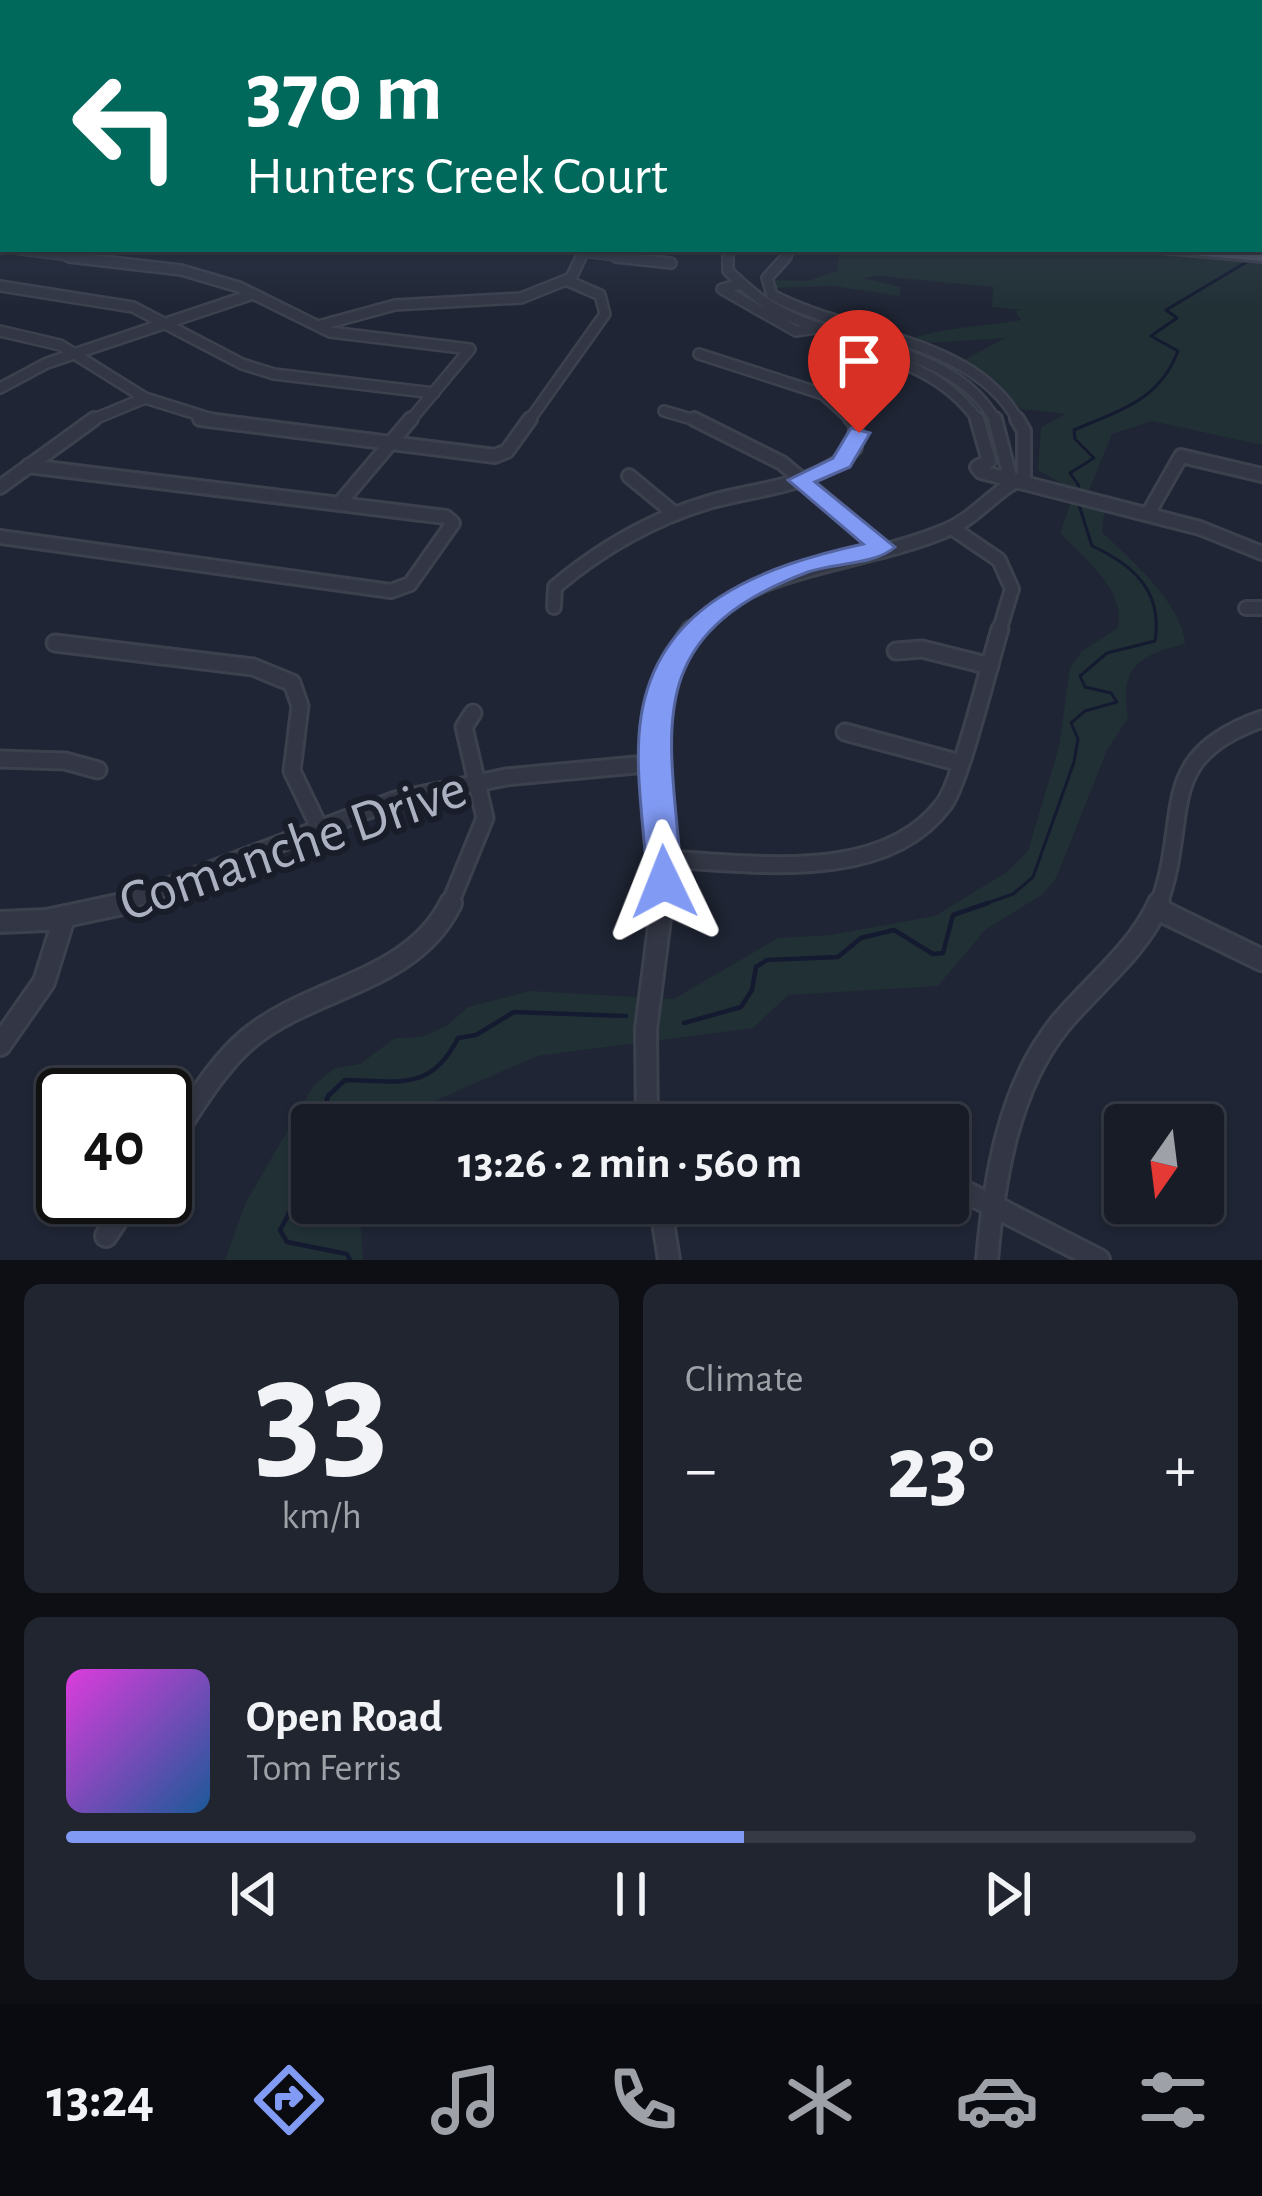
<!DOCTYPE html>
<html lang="en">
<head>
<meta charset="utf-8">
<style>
  :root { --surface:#171c27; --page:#20252f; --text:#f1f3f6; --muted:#9ea1a7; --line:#363a44; --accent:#819af3 }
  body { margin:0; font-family:"Alegreya Sans",sans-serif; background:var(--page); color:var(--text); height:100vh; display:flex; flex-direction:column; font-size:45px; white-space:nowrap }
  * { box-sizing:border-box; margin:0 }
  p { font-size:39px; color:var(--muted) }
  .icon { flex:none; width:66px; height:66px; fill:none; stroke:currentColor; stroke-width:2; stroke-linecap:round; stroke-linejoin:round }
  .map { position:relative; height:1260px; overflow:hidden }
  .sheet { display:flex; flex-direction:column; gap:24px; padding:24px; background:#0d0f15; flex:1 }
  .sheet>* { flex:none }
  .hud { position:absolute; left:0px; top:0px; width:1263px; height:252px; box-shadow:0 3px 9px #0004,0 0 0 3px var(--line); background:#00695c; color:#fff; overflow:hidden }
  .needle { width:78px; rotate:194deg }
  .controls { position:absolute; left:1104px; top:1104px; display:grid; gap:24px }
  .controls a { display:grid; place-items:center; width:120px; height:120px; border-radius:12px; background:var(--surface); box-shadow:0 3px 9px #0004,0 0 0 3px var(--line); font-size:60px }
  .speed { position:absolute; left:36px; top:1068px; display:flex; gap:24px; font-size:60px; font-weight:700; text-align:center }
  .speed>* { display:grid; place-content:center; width:156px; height:156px; border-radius:50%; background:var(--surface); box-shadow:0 3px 9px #0004,0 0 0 3px var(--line); line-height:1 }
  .speed .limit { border:6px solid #111; border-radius:18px; background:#fff; color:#111 }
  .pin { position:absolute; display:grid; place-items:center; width:102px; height:102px; color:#fff; margin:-123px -51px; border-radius:50% 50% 50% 0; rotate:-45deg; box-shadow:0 0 12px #0007 }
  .pin .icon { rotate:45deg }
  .me { position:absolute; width:132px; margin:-66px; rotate:358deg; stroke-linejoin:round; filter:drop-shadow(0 0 9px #0008) }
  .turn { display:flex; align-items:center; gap:42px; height:252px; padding:0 48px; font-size:54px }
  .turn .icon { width:156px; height:156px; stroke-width:2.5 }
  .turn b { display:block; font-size:84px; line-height:102px }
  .big { font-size:90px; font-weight:700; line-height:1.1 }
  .sheet .tile { flex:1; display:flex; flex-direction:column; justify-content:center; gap:18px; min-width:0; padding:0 42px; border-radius:18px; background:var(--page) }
  .sheet .dial { align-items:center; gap:0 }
  .dial b { font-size:156px; line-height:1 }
  .song { display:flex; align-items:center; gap:36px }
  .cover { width:144px; height:144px; border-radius:18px; background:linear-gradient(135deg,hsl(300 70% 55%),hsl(210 70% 35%)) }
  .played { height:12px; border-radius:6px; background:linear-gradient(90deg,var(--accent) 60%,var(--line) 60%) }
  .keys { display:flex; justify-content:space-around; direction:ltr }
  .heat { display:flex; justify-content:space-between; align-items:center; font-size:66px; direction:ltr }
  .sheet .tiles { flex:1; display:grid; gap:24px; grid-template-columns:1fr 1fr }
  .tile:last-child { grid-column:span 2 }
  .trip { position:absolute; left:291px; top:1104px; width:678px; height:120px; border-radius:12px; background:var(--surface); box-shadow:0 3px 9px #0004,0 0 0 3px var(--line); font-weight:700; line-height:120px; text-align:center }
  .tab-bar { display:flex; height:192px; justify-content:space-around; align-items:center; background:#090b10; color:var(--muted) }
  .tab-bar .icon { width:84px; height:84px }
  .tab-bar .current { color:var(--accent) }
  .tab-bar b { font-size:54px; color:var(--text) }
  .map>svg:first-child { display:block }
  .green { fill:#213035 }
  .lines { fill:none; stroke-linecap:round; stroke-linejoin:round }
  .stream-far1 { stroke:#141b30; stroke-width:3 }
  .stream { stroke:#141b30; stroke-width:4.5 }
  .river { fill:#141b30; fill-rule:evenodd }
  .minor-far4-casing { stroke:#3c414e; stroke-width:10 }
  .minor-far3-casing { stroke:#3c414e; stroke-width:14 }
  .minor-far2-casing { stroke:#3c414e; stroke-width:18 }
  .minor-far1-casing { stroke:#3c414e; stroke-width:21 }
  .minor-casing { stroke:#3c414e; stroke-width:26 }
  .major-casing { stroke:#3c414e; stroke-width:6 }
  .minor-far4 { stroke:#333745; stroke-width:8 }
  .minor-far3 { stroke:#333745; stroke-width:9 }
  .minor-far2 { stroke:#333745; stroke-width:12 }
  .minor-far1 { stroke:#333745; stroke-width:15 }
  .minor { stroke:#333745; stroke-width:20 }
  .major { fill:#505665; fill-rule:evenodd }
  .route { fill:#819af3; stroke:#54649e; stroke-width:3 }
  .labels { text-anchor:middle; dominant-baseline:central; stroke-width:12; stroke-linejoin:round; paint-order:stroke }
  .near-street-label { font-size:57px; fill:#acb1c2; stroke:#181d29 }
</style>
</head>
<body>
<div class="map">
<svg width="1262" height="1260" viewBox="0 0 1262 1260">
  <rect width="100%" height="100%" fill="#1f2534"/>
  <path class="green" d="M840 249H1133L1262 261V445L1152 421 1112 434 1089 490 1104 514 1102 532C1131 560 1182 603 1185 644 1138 655 1119 668 1128 718L1107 750 1056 878 1043 894 985 930 938 986 788 995 753 1028 537 1056 421 1107 401 1125H312V1203H359L363 1260H225L246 1202 314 1085 335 1068 360 1064 395 1038 421 1037 448 1025 468 1007 530 991 674 999 778 938 831 935 935 916 1007 872 1028 851 1059 747 1070 668 1082 651 1118 628C1127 591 1083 557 1060 533L1071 502 1066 486 1038 470 1041 427 1066 414 1021 409 996 381 964 360 1005 338 928 343 913 338C948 327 985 326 1021 320L1015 311 1022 310 992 307 993 287 879 276 863 278 901 287 899 296 833 286 771 288 773 280 807 281 837 271Z"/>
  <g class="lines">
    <g class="stream-far1">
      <path d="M1079 486 1070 473 1094 458 1075 439 1074 430C1120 410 1159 401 1178 351L1151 336 1177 318 1166 310 1250 260"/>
      <path d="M979 906 1013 894 1033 877 1074 762 1078 739 1071 723 1085 711 1117 702 1111 693 1085 687 1080 676 1107 653 1155 641C1163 592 1134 565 1092 546L1079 505"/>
    </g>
    <g class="stream">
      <path d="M684 1023 741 1007 752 990 756 967 767 960 838 957 861 938 894 930 933 954 943 953 953 915 988 903"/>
      <path d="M319 1125 328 1096 345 1080C399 1081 431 1092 458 1038L476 1035 514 1012 626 1016"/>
      <path d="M312 1171 280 1230 287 1242 347 1254 350 1260"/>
    </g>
    <path class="river" d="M1260 226 1262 227V235L1260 234Z"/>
    <defs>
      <g id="minor-far4">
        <path d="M5 249 95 260"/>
        <path d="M584 253 642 260"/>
        <path d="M580 260 585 249"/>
        <path d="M726 260 733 249"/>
        <path d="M783 260 793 249"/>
      </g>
      <g id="minor-far3">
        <path d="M69 257 181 270 239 287 330 332 470 349 409 422"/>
        <path d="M616 257 671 263"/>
        <path d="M728 257V271C745 287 760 301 781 312 849 348 955 346 996 422"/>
        <path d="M786 257 767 278 772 295C850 337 974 337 1019 422"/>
        <path d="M740 284 722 289 796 331 816 328"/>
        <path d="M0 286 133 307 242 364 274 374 434 393"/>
        <path d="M318 326 395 305 521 298 571 278 581 257"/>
        <path d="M0 331 60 345 145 398 222 422"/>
        <path d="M877 343 870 351C913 365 953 383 979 422"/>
        <path d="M699 354 823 394 854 422"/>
        <path d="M0 388 47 363 253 294"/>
        <path d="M664 411 702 422"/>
        <path d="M87 422 145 398"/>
        <path d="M528 422 605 314 600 295 568 281"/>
      </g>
      <g id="minor-far2">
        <path d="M200 419 495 456 507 451 530 419"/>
        <path d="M694 419 782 463 882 547"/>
        <path d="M977 419 989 461 977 467 981 472 1200 528 1262 553"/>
        <path d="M995 419 1011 481"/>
        <path d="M629 476 675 514"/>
        <path d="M0 487 94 419"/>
        <path d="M339 504 411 419"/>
        <path d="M1148 514 1181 456 1262 475"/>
        <path d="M952 528 999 560 1012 589 999 632"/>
        <path d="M0 537 391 591 410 584 453 523 446 517 28 466"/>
        <path d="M554 607 555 587C600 549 652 519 709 502 761 487 815 488 855 448L856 423 851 419"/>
        <path d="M1246 608H1262"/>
        <path d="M688 632C761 563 859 567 947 530 977 517 996 489 1024 477V431L1017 419"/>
      </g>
      <g id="minor-far1">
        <path d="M55 643 253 667 292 683 300 706 292 771 319 827"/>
        <path d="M896 651 922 649 990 666"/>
        <path d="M845 732 960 763"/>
        <path d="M0 759 65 761 98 770"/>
        <path d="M666 859C752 863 884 885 944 804 961 781 989 665 1000 629"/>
        <path d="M116 906 395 800 506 777 657 763"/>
        <path d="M449 906 485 818 464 727 473 713"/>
        <path d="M662 906C672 810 630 713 691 629"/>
        <path d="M1158 906C1192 816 1151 758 1262 719"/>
      </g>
      <g id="minor">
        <path d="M1157 909 1262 960"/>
        <path d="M0 922 47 920 127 903"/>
        <path d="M0 1045 44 982 63 921"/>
        <path d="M647 1125 646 1029 662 903"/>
        <path d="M165 1149C190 1112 214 1068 248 1039 311 986 412 983 451 903"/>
        <path d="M948 1183 1099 1260"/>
        <path d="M660 1203 669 1260"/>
        <path d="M106 1236 132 1197"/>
        <path d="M987 1260C994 1180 1008 1088 1060 1024 1093 984 1137 952 1159 903"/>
      </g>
      <g id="major">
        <rect x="0" y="147" width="3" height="6"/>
        <path d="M3 186V192L0 193V187Z"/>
        <path d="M1155 249 1262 255V261L1160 252Z"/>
      </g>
    </defs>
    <use href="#minor-far4" class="minor-far4-casing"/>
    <use href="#minor-far3" class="minor-far3-casing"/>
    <use href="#minor-far2" class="minor-far2-casing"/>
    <use href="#minor-far1" class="minor-far1-casing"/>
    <use href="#minor" class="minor-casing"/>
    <use href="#major" class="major-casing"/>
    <use href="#minor-far4" class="minor-far4"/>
    <use href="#minor-far3" class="minor-far3"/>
    <use href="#minor-far2" class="minor-far2"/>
    <use href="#minor-far1" class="minor-far1"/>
    <use href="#minor" class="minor"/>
    <use href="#major" class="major"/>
  </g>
  <linearGradient id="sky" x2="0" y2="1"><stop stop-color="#11141d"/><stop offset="0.43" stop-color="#3c465c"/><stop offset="1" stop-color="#3c465c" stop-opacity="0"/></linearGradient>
  <rect width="1262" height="310" fill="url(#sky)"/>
  <path class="route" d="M851 428 870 433 850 467 815 482 895 547C875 565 833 563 808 572 636 637 671 731 682 882L677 891H652L647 882C645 830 633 768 641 717 658 603 764 566 863 544L788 480 833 458Z"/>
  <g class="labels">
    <g class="near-street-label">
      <text transform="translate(293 846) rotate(-19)">Comanche Drive</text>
    </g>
  </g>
</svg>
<div class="controls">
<a><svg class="needle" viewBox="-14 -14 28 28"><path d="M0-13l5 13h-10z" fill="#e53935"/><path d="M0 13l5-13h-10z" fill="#9ea1a7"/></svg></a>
</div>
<div class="speed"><div class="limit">40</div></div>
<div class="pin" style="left:859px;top:433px;background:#d93025"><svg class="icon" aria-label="arrive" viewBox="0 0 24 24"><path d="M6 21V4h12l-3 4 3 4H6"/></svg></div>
<svg class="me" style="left:664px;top:882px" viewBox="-20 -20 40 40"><path d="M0-17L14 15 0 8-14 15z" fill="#819af3" stroke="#fff" stroke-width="4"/></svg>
<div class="trip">13:26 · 2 min · 560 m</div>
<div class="hud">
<div class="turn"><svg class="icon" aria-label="left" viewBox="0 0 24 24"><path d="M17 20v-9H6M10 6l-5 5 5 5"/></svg><div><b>370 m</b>Hunters Creek Court</div></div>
</div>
</div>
<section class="sheet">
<div class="tiles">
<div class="tile dial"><b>33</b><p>km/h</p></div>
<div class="tile"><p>Climate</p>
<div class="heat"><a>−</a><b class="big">23°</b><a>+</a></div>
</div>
<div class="tile">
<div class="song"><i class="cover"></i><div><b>Open Road</b><p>Tom Ferris</p></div></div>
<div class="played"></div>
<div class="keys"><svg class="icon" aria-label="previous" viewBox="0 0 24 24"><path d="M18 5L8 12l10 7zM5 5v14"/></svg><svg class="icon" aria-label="pause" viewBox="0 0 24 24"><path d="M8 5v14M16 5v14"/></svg><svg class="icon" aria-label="next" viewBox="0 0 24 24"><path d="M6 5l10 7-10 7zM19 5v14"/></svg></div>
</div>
</div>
</section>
<nav class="tab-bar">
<b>13:24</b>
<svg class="icon current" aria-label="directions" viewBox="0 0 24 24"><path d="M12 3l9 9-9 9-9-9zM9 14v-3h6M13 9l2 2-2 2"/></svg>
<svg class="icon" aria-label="music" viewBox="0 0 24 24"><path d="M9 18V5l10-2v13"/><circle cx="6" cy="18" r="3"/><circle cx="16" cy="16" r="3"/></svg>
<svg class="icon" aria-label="phone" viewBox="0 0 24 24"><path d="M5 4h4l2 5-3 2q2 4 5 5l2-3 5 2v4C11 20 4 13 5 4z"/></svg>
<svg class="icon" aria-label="climate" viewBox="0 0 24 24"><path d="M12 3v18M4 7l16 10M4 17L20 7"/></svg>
<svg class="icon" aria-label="car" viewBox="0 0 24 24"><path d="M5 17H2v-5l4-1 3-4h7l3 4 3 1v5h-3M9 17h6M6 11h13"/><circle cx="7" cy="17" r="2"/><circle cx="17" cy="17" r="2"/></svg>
<svg class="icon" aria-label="filters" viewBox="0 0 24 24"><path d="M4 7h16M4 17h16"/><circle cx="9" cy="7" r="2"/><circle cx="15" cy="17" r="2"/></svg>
</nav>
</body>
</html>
